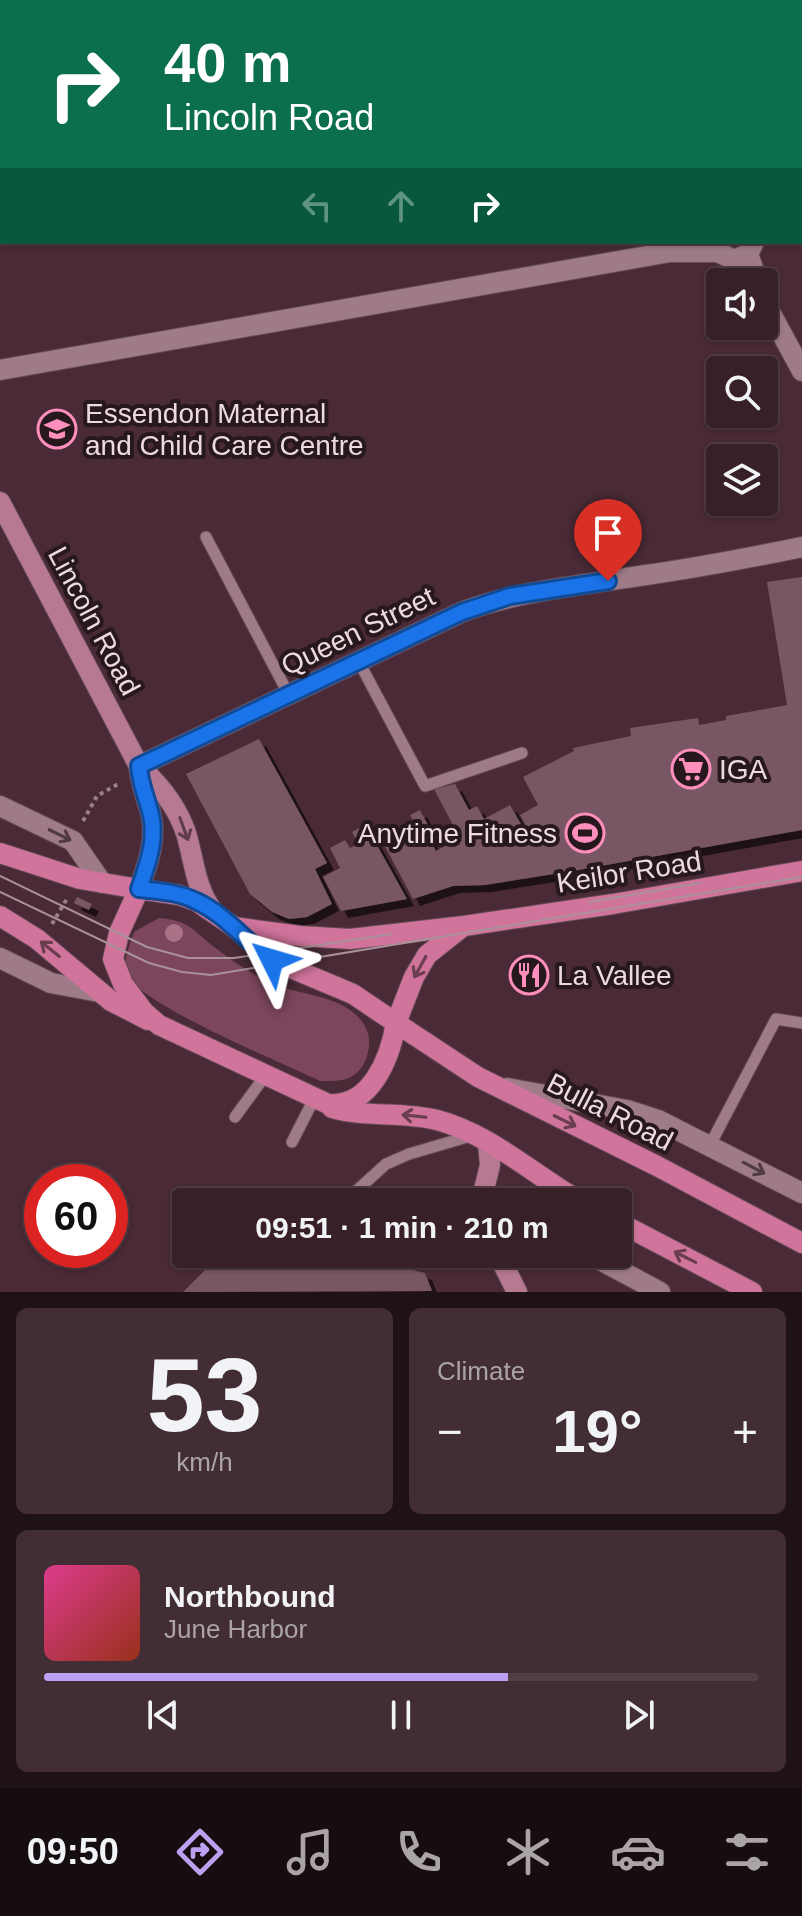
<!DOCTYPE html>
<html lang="en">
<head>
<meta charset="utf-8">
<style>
  :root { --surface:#372028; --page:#422d34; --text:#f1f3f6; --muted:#aaa3a8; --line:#513e45; --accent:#bca0f2 }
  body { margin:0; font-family:Arial,sans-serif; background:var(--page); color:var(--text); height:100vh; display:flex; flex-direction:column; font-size:30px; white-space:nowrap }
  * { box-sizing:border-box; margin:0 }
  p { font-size:26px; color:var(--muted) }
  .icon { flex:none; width:44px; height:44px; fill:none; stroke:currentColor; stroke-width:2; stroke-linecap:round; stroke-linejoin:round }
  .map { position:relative; height:1292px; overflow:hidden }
  .side { display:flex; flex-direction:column; gap:16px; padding:16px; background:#1e1216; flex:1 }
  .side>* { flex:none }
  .banner { position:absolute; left:0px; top:0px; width:802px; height:244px; box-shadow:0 2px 6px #0004,0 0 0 2px var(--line); background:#0b6e4f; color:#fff; overflow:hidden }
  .controls { position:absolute; left:706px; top:268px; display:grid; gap:16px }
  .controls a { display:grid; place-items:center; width:72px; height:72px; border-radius:8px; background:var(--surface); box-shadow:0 2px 6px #0004,0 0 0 2px var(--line); font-size:40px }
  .speed { position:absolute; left:24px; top:1164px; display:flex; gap:16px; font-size:40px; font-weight:700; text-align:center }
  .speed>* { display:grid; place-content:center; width:104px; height:104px; border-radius:50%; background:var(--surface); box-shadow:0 2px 6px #0004,0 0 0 2px var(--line); line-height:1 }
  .speed .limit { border:12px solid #d22; background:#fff; color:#111 }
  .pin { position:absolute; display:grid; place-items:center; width:68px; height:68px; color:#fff; margin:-82px -34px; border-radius:50% 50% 50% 0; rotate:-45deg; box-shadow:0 0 8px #0007 }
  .pin .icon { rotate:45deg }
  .me { position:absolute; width:88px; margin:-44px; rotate:310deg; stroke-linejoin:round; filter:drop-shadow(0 0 6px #0008) }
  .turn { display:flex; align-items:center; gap:28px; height:168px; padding:0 32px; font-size:36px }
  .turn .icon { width:104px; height:104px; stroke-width:2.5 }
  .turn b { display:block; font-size:56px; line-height:68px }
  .lanes { display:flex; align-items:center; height:76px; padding:0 32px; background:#0003; justify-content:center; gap:40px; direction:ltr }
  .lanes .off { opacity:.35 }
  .big { font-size:60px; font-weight:600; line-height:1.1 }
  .side .widget { flex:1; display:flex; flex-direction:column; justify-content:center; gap:12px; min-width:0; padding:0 28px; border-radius:12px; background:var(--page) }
  .side .dial { align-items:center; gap:0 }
  .dial b { font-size:104px; line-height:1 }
  .song { display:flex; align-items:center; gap:24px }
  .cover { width:96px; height:96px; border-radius:12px; background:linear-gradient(135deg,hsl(330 70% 55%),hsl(10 70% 35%)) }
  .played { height:8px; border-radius:4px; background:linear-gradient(90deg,var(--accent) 65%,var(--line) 65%) }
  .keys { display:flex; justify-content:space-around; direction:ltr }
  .heat { display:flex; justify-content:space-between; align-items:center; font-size:44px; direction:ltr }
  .side .tiles { flex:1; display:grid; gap:16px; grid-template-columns:1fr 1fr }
  .widget:last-child { grid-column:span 2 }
  .trip { position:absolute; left:172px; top:1188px; width:460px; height:80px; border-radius:8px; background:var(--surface); box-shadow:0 2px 6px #0004,0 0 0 2px var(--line); font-weight:600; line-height:80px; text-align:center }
  .menu { display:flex; height:128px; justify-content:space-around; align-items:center; background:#160d10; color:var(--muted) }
  .menu .icon { width:56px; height:56px }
  .menu .current { color:var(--accent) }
  .menu b { font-size:36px; color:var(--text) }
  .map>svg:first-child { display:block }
  .green { fill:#7c465c }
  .building { fill:#795764; filter:url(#shadow) }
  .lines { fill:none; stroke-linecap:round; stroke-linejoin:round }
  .lane-casing { stroke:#634a54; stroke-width:13 }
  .street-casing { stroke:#634a54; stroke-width:22 }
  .secondary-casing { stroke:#634a54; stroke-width:22 }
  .primary-casing { stroke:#634a54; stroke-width:22 }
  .path { stroke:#987f88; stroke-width:4; stroke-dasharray:4 4; stroke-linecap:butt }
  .lane { stroke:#9f7b88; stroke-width:11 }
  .street { stroke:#9f7b88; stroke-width:20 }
  .secondary { stroke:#b77892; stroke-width:20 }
  .primary { stroke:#d0749b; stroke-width:20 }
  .tram { stroke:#a9919a; stroke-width:2 }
  .tree { fill:#aa7287 }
  .oneway { stroke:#603e4c }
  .oneway2 { stroke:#503b42 }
  .oneway3 { stroke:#6a3d4f }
  .route-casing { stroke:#114b97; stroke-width:20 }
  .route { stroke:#1a73e8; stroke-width:14 }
  .labels { text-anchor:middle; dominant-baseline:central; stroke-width:8; stroke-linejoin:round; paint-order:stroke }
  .poi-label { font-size:28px; fill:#edd9e0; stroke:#26181d; text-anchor:start }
  .street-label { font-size:28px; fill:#edd9e0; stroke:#26181d }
</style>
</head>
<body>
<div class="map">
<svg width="802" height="1292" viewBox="0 0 802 1292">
  <defs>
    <filter id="shadow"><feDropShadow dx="7" dy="7" stdDeviation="0" flood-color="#0009"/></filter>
  </defs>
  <rect width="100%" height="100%" fill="#492a36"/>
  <path class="green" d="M159 918C193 921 192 931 217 949 232 961 252 974 269 982 296 995 334 994 356 1015 371 1028 373 1048 363 1065 353 1082 338 1081 320 1081 285 1064 138 1004 127 974 122 961 130 945 134 932Z"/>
  <g class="building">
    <path d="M802 577V830L573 871 485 885 453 886 413 899 380 837 413 820 410 815 420 810 430 829 425 831 436 851 448 844 441 834 454 827 434 789 455 784 469 810 477 806 484 819 510 805 522 826 525 824 520 815 538 805 523 777 574 751 573 748 631 736 630 728 698 718 699 725 726 720V716L787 705 767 582Z"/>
    <path d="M259 739 327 863 315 869 332 904 307 917 289 919 272 912 250 894 186 774Z"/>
    <path d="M361 827 368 841 373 838 407 899 341 911 323 877 340 868 330 848 345 840 350 848 358 844 352 832Z"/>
    <path d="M77 897 92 904 89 910 74 903Z"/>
    <path d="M379 1188 394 1202H367Z"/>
    <path d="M221 1254H277L287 1263 293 1254H353L362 1261 368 1254H384L401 1267 425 1273 432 1291 183 1292Z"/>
  </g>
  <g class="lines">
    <defs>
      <g id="lane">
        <path d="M206 537 289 695"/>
        <path d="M359 662 425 786 522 753"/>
        <path d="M235 1117 265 1076"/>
        <path d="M292 1142 314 1099"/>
        <path d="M710 1145 776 1019 802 1023"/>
        <path d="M344 1202 386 1164 409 1154 474 1135"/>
      </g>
      <g id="street">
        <path d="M605 0 606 2"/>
        <path d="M282 2 294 0"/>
        <path d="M0 51 2 50"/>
        <path d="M800 227H802"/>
        <path d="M714 242 718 252 734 260 748 254 754 242"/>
        <path d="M748 254 758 282"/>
        <path d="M764 301 802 371"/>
        <path d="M0 370 670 252H718"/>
        <path d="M139 766 462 612C515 592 570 587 626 578 684 570 744 559 802 547"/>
        <path d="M0 806 73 841 102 883"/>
        <path d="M0 958 51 983 99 992"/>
        <path d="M507 1088 627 1110 658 1120 802 1193"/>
        <path d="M589 1254 660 1292"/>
      </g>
      <g id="secondary">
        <path d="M0 502 139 766C160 785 177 806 186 833 194 859 195 887 212 910"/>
        <path d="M139 889C147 866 157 840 151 815 147 798 140 784 139 766"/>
        <path d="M481 1202 490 1165 488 1143"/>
        <path d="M498 1254 517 1292"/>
      </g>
      <g id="primary">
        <path d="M0 853 80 879 139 889"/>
        <path d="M139 889 179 895 196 901 234 927 272 960 353 994 396 1023C390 1058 371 1108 328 1104L159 1025 144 1012 123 984 113 959 119 933Z"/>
        <path d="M0 916 37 939 111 1001 148 1020"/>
        <path d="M234 927 300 936 350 939 464 926 613 904 802 871"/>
        <path d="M396 1023 478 1077 657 1166 802 1243"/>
        <path d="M396 1023 414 977 427 955 461 928"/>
        <path d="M332 1108C366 1118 403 1111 437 1120 490 1134 534 1175 581 1202"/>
        <path d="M618 1222 752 1292"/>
      </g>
    </defs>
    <use href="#lane" class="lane-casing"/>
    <use href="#street" class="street-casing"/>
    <use href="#secondary" class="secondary-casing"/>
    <use href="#primary" class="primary-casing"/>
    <g class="path">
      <path d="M83 821 97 796 118 784 119 787"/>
      <path d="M52 924 68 897"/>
    </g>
    <use href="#lane" class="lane"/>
    <use href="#street" class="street"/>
    <use href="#secondary" class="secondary"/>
    <use href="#primary" class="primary"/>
    <g class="tram">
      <path d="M0 876 147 947 188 958H234L392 934"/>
      <path d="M0 892 149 963 182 972 211 975 802 877"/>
      <path d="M589 902 700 883"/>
    </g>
  </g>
  <circle class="tree" cx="174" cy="933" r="9"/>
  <defs><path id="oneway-shaft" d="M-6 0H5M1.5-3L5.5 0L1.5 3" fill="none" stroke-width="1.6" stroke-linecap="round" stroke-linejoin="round" transform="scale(2)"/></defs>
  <use class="oneway" href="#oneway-shaft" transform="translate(184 829) rotate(70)"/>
  <g class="oneway2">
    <use href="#oneway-shaft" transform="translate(60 835) rotate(26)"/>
    <use href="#oneway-shaft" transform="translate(754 1168) rotate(28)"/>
  </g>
  <g class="oneway3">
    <use href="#oneway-shaft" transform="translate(50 949) rotate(-141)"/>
    <use href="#oneway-shaft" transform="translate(420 967) rotate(119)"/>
    <use href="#oneway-shaft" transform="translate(414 1116) rotate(-174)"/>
    <use href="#oneway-shaft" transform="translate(565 1121) rotate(26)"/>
    <use href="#oneway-shaft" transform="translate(685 1257) rotate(-153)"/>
  </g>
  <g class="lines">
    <defs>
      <path id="route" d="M272 960C246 942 225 914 196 901 178 892 158 891 139 889 147 866 157 840 151 815 147 798 140 784 139 766L462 612 510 596 608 581"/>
    </defs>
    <use href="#route" class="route-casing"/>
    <use href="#route" class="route"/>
  </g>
  <defs>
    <symbol id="school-ring" viewBox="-11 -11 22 22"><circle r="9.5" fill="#26181d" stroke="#fe8ebc" stroke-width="1.5"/><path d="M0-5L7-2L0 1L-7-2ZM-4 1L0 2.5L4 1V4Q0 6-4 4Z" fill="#fe8ebc"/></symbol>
    <symbol id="supermarket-ring" viewBox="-11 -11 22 22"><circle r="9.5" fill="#26181d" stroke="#fe8ebc" stroke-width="1.5"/><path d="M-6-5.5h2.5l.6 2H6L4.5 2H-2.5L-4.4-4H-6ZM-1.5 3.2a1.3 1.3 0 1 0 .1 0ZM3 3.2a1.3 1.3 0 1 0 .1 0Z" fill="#fe8ebc"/></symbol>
    <symbol id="stadium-ring" viewBox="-11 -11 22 22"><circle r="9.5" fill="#26181d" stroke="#fe8ebc" stroke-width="1.5"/><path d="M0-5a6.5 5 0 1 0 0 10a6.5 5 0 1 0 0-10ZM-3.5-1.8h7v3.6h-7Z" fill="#fe8ebc"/></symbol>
    <symbol id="restaurant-ring" viewBox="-11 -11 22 22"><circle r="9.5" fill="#26181d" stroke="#fe8ebc" stroke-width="1.5"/><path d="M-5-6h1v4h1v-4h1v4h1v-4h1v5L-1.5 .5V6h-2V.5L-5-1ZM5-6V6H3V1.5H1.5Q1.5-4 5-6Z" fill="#fe8ebc"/></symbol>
  </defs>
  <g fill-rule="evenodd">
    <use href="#school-ring" x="35" y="407" width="44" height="44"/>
    <use href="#supermarket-ring" x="669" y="747" width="44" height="44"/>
    <use href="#stadium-ring" x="563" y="811" width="44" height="44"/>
    <use href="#restaurant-ring" x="507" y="953" width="44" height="44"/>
  </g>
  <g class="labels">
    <g class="poi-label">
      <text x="85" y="413">Essendon Maternal<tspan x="85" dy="32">and Child Care Centre</tspan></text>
      <text x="719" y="769">IGA</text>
      <text x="557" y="833" text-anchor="end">Anytime Fitness</text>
      <text x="557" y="975">La Vallee</text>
    </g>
    <g class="street-label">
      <text transform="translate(94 621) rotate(62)">Lincoln Road</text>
      <text transform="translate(358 631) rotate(-26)">Queen Street</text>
      <text transform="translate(629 872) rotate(-9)">Keilor Road</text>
      <text transform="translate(610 1112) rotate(27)">Bulla Road</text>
    </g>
  </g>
</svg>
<div class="controls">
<a><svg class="icon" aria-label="sound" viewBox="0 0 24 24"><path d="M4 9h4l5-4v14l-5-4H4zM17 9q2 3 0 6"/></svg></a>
<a><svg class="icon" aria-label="search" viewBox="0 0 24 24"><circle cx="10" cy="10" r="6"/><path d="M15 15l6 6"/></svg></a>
<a><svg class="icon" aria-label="layers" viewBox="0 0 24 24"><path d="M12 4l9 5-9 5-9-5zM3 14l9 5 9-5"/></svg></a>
</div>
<div class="speed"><div class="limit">60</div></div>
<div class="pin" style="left:608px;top:581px;background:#d93025"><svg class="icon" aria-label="arrive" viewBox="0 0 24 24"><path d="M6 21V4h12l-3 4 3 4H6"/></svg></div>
<svg class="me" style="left:272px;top:960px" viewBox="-20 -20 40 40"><path d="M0-17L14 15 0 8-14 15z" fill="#1a73e8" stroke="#fff" stroke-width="4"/></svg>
<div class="trip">09:51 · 1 min · 210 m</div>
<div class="banner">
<div class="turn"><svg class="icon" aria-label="right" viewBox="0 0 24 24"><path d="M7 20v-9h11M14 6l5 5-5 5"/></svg><div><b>40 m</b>Lincoln Road</div></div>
<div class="lanes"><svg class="icon off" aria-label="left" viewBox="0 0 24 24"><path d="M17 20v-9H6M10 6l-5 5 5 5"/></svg><svg class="icon off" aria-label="ahead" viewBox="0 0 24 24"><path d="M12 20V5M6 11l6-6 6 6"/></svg><svg class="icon" aria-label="right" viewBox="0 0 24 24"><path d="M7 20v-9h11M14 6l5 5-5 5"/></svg></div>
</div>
</div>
<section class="side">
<div class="tiles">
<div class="widget dial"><b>53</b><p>km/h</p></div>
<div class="widget"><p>Climate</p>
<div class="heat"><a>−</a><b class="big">19°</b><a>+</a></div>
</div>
<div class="widget">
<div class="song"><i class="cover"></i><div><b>Northbound</b><p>June Harbor</p></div></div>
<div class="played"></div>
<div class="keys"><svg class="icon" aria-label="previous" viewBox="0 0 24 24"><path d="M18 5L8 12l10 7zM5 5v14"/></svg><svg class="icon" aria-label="pause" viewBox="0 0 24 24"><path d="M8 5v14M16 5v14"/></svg><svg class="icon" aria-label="next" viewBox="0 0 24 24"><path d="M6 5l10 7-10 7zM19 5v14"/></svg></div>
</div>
</div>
</section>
<nav class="menu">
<b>09:50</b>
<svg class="icon current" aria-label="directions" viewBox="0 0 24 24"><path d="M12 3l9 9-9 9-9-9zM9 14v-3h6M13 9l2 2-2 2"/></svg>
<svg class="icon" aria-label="music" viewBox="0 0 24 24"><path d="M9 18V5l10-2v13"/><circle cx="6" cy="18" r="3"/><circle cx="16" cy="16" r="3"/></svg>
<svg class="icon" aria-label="phone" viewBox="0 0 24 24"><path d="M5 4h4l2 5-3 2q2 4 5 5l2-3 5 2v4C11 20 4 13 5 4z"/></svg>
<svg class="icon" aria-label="climate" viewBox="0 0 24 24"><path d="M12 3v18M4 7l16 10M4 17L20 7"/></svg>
<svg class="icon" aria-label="car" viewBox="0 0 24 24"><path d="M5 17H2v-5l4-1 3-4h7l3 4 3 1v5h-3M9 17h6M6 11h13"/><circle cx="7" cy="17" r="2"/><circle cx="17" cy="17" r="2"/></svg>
<svg class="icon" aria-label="filters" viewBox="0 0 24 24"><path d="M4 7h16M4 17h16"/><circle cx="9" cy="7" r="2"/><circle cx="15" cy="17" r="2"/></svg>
</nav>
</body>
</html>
